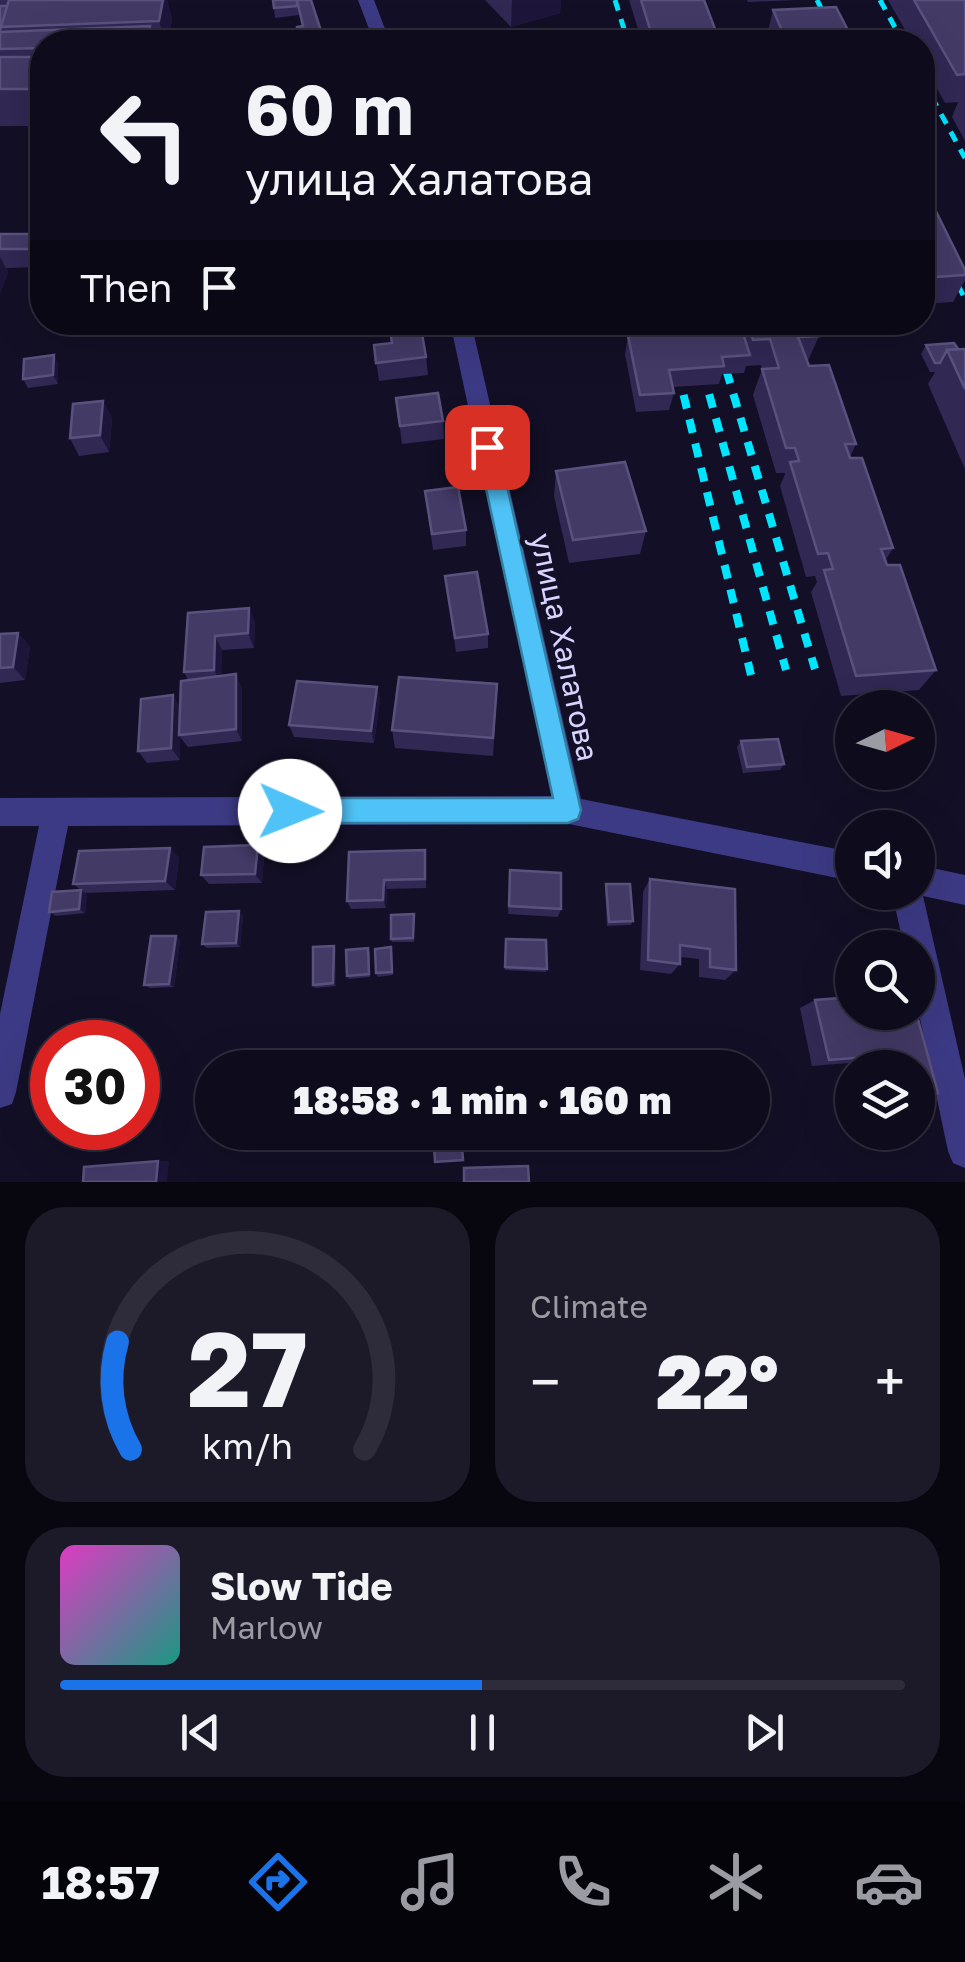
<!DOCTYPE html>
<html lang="en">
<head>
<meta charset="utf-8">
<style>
  :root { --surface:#0e0b1c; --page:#1c1929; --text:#f1f3f6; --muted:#9b9ba3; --line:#2e2b3b; --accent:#1a73e8 }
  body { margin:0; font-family:"Golos Text",sans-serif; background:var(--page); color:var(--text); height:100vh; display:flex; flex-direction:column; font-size:38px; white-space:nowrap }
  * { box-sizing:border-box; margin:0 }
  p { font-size:32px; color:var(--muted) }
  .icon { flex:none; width:55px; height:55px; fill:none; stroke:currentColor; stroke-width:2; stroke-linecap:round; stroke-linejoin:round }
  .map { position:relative; height:1182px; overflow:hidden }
  .details { display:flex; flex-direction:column; gap:25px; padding:25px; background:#08060f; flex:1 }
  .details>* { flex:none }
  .guide { position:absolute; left:30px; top:30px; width:905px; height:305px; border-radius:40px; box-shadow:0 10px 40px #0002,0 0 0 2px var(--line); background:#0e0b1c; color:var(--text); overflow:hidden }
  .needle { width:65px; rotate:85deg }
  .fabs { position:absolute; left:835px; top:690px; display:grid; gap:20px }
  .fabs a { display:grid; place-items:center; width:100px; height:100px; border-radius:50%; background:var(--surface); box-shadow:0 10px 40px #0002,0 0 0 2px var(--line); font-size:50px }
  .speed { position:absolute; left:30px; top:1020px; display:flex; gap:20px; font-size:50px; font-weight:700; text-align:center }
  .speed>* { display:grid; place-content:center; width:130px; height:130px; border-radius:50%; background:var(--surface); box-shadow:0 10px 40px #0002,0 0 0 2px var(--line); line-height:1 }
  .speed .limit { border:15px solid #d22; background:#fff; color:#111 }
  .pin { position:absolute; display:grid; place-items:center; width:85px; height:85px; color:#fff; margin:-42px; border-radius:20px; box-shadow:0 5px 15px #0006 }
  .me { position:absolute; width:110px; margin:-55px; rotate:91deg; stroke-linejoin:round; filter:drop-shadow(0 0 8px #0008) }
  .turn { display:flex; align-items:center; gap:35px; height:210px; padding:0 50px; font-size:45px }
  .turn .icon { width:130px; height:130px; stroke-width:2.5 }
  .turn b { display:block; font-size:70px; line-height:85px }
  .then { display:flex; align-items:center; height:95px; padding:0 50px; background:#0003; gap:20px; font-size:38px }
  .big { font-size:75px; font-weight:800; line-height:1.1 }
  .details .tile { flex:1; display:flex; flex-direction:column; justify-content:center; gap:15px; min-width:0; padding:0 35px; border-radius:40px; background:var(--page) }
  .details .dial { align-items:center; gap:0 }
  .dial svg { height:260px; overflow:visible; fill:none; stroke:var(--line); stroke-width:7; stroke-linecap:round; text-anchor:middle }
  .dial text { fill:var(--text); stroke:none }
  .song { display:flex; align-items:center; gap:30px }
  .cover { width:120px; height:120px; border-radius:15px; background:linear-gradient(135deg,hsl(310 70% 55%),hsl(170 70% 35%)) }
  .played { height:10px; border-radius:5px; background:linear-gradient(90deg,var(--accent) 50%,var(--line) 50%) }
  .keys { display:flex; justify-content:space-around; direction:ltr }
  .heat { display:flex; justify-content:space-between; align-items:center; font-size:55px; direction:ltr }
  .details .tiles { flex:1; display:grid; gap:25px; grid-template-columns:1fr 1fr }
  .tile:last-child { grid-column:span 2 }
  .trip { position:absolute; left:195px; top:1050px; width:575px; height:100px; border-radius:50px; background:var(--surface); box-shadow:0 10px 40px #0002,0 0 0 2px var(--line); font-weight:800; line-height:100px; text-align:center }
  .menu { display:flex; height:160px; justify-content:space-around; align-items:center; background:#06040b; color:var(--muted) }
  .menu .icon { width:70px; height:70px }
  .menu .active { color:var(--accent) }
  .menu b { font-size:45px; color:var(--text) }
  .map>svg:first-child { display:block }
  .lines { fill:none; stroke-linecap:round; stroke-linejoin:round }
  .minor { fill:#3d3a85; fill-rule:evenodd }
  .rail-far1 { stroke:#00e5ff; stroke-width:5; stroke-dasharray:11 9; stroke-linecap:butt }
  .rail { stroke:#00e5ff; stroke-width:8; stroke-dasharray:14 11; stroke-linecap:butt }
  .wall { fill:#312854 }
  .shaded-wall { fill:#1d163a }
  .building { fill:#433a66; stroke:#5a527e; stroke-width:2.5 }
  .route { fill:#4fc3f7; stroke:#337fa1; stroke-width:2.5 }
  .labels { text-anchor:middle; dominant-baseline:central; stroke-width:10; stroke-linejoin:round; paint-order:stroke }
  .street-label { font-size:30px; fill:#d9d4ff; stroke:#130f26 }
</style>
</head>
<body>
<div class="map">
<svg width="965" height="1182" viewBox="0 0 965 1182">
  <rect width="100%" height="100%" fill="#130f26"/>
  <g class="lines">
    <g class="minor">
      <path d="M358 0H374L390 42H374Z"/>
      <path d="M450 322H471L581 799 852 852V881L569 824 68 826 16 1092 12 1104 0 1108V1014L39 826H0V798L552 796Z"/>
      <path d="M918 865 965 875V905L923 896 965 1079V1168L953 1163 948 1151 918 1009V948H904L892 892H918Z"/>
    </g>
    <g class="rail-far1">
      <path d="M615 0 628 42"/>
      <path d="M817 0 838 42"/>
      <path d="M880 0 903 42"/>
      <path d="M922 79 965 158"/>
      <path d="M922 214 964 297"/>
    </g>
    <g class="rail">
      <path d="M666 322 751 675"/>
      <path d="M689 322 786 670"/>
      <path d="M712 322 815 669"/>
    </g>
  </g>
  <g class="wall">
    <path d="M0 0H167L172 19 168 42H42V126H0Z"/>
    <path d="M273 0H297V7H298L322 34 324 42H299L297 27 302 26 298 8 299 15 275 18Z"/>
    <path d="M485 0H561L560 13 511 27Z"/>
    <path d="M629 0H704L720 42H642Z"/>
    <path d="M747 0H797L748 2Z"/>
    <path d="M888 0H965V141L952 117 958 102 945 103 922 62V42H912Z"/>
    <path d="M773 10 854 42H768L766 39Z"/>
    <path d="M922 183 965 270V280L953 302 922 304Z"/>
    <path d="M0 234H42V267L6 268 8 272 0 294Z"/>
    <path d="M388 322 426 357 428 375 379 381 374 345 391 343Z"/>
    <path d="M657 322 742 331 745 322H814L819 336 807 363 856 444 850 457 893 548 885 561 936 670 919 690 841 696 811 592 817 582 815 576 806 577 780 486 785 474V473H776L753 395 762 369 761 365 746 366 744 373 722 374 719 384 672 387 674 393 669 410 636 412 625 354 628 336 654 335Z"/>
    <path d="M926 345 965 349V469L928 384 935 372H930L921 354Z"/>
    <path d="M54 355 58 364V384L28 388 23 379Z"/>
    <path d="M396 398 443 421 444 439 402 444Z"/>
    <path d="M103 401 112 419 109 452 79 456 70 438Z"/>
    <path d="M556 471 646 531 640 554 569 563 554 496Z"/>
    <path d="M425 491 466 530V546L433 550Z"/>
    <path d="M445 576 488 634V648L456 652Z"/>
    <path d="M249 608 255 623 254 648 222 650 221 676 242 688V741L188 747 180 737V760L147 763 138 751 180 707 188 680 184 672 188 613Z"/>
    <path d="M18 633 30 647 25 680 0 683V634Z"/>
    <path d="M377 687 380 700 374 743 294 737 289 725Z"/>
    <path d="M496 704 493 756 395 748 392 730Z"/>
    <path d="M741 741 784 764 780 770 743 773 737 747Z"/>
    <path d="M170 848 179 858 175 890 85 893 73 884Z"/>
    <path d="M349 852 426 859V888L387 889 386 908 351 909 347 901Z"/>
    <path d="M264 855 262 883 209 884 201 875Z"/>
    <path d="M510 870 561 909 558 917 508 914Z"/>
    <path d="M650 879 736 970 725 980 699 977V959L680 957V964L671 974 640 970 643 892Z"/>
    <path d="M606 884 633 921 631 925 607 926 605 889Z"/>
    <path d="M81 890 87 895 85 913 56 916 49 912Z"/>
    <path d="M414 914V942H392L391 939Z"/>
    <path d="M243 915 240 947 207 948 202 944Z"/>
    <path d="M506 939 547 969 546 972 505 970Z"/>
    <path d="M180 940 174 987 150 988 144 985Z"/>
    <path d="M336 949V986L315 988 313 985Z"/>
    <path d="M392 951 393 975 378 977 376 973Z"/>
    <path d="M370 952V977L349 979 347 976Z"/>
    <path d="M852 997V1012H916L938 1093 918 1097V1068H863L861 1062 812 1066 800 1008 815 1000Z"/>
  </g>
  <g class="shaded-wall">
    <path d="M163 0H167L172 19 168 42H165L159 21Z"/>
    <path d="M512 0H561L560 13 511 27Z"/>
    <path d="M150 26 155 42H147Z"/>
    <path d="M322 34 323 42H299L298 37Z"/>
    <path d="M0 257 8 272 0 294Z"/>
    <path d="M54 355 58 364V384L53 375Z"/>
    <path d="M103 401 112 419 109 452 100 435Z"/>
    <path d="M249 608 255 623 254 648 248 633Z"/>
    <path d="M18 633 30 647 25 680 13 667Z"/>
    <path d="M215 636 222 650 221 683 214 670Z"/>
    <path d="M236 674 242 688V741L236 729Z"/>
    <path d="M377 687 380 700 374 743 371 731Z"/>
    <path d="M173 695 181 708 180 760 171 748Z"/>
    <path d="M258 845 264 855 262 883 255 874Z"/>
    <path d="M170 848 179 858 175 890 165 881Z"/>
    <path d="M384 880 387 889 386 908 383 900Z"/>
    <path d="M81 890 87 895 85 913 79 909Z"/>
    <path d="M239 911 243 915 240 947 236 943Z"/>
    <path d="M176 936 180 940 174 987 169 984Z"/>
    <path d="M334 946 336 949V986L333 983Z"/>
    <path d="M158 1161H169L167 1182H156Z"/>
  </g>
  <g class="building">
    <path d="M9 0H163L159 21 0 27Z"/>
    <path d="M273 0H297V6L274 8Z"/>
    <path d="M297 0H311L322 34 298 37 297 27 303 26Z"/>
    <path d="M641 0H704L720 42H654Z"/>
    <path d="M914 0H965V74L957 75Z"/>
    <path d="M0 6H7L0 31Z"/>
    <path d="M836 7 854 42H787L773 10Z"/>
    <path d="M150 26 147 42H42V48L0 49V32Z"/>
    <path d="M38 50H42V89H0V57H35Z"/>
    <path d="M922 183 965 270V275L922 278Z"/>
    <rect x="0" y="234" width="42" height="15"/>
    <path d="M389 322H420L426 357 376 363 374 345 392 343Z"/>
    <path d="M658 322H711L713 328 741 327 750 355 722 357 724 366 669 370 674 393 640 395 628 336 661 335Z"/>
    <path d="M747 322H814L819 336 798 337 809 366 829 365 856 444H845L850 458H862L893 548 881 549 887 565H900L936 670 856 676 824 570 833 569 828 553 818 554 790 462 799 461 795 448H786L762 369 779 368 770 339 753 340Z"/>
    <path d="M954 343 958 349 947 350 940 363H935L926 345Z"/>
    <path d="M965 349V389L947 350Z"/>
    <path d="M54 355 53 375 23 379 24 359Z"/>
    <path d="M438 393 443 421 400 426 396 398Z"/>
    <path d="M103 401 100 435 70 438 73 404Z"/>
    <path d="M625 462 646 531 573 540 556 471Z"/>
    <path d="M458 487 466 530 432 534 425 491Z"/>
    <path d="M477 572 488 634 455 638 445 576Z"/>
    <path d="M249 608 248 633 215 636 214 670 184 672 188 613Z"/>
    <path d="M18 633 13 667 0 668V634Z"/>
    <path d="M236 674V729L179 735 181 681Z"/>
    <path d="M399 677 497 684 493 738 392 730Z"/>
    <path d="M297 681 377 687 371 731 289 725Z"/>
    <path d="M173 695 171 748 138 751 141 699Z"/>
    <path d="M778 739 784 764 747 767 741 741Z"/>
    <path d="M258 845 255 874 201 875 204 847Z"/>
    <path d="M170 848 165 881 73 884 79 851Z"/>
    <path d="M425 850V879L384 880 383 900 347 901 349 852Z"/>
    <path d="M510 870 561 873V909L509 906Z"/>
    <path d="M650 879 735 889 736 970 710 967V949L680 945V964L648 960Z"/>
    <path d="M606 884H630L633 921 609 922Z"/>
    <path d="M81 890 79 909 49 912 52 892Z"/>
    <path d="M239 911 236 943 202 944 206 912Z"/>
    <path d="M414 914 413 938 391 939V915Z"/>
    <path d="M151 936H176L169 984 144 985Z"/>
    <path d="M506 939 546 940 547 969 505 967Z"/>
    <path d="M334 946 333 983 313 985V947Z"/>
    <path d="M391 947 392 972 376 973 375 949Z"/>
    <path d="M368 948 369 974 347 976 346 950Z"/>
    <path d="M852 997V1012H916L938 1093 918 1094V1068H883L880 1056 829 1060 815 1000Z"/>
    <path d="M433 1132H461L463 1160 435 1162Z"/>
    <path d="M158 1161 156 1182H83L84 1167Z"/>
    <path d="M528 1166 529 1182H464V1168Z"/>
  </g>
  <path class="route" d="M487 439 498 447 581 810 578 819 568 823H290L281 820 277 811 281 802 290 798H553L477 447Z"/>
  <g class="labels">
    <g class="street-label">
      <text transform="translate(565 647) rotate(78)">улица Халатова</text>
    </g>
  </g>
</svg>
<div class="fabs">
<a><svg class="needle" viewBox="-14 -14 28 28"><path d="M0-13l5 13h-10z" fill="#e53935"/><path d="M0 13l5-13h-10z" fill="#9b9ba3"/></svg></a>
<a><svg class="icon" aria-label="sound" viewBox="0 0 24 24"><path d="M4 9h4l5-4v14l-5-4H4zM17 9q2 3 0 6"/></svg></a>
<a><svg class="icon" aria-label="search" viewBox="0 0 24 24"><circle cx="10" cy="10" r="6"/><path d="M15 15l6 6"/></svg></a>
<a><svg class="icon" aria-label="layers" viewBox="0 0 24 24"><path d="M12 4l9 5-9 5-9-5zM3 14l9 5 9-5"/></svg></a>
</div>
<div class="speed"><div class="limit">30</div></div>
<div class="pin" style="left:487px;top:447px;background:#d93025"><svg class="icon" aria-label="arrive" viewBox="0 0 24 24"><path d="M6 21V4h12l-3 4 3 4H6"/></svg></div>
<svg class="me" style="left:290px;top:811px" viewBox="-20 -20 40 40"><circle r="19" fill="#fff"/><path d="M0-13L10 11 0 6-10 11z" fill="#4fc3f7"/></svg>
<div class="trip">18:58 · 1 min · 160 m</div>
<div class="guide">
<div class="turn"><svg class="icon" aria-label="left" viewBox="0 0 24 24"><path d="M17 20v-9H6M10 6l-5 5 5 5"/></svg><div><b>60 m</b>улица Халатова</div></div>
<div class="then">Then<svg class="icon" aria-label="arrive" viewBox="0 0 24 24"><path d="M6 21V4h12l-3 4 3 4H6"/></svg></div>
</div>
</div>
<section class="details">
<div class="tiles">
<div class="tile dial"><svg viewBox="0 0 100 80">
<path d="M14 69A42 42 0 1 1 86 69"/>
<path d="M14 69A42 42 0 0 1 10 36" stroke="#1a73e8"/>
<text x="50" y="56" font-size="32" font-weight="700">27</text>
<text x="50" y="72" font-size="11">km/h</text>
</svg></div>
<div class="tile"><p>Climate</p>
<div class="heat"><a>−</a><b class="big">22°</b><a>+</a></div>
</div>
<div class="tile">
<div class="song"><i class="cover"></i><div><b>Slow Tide</b><p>Marlow</p></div></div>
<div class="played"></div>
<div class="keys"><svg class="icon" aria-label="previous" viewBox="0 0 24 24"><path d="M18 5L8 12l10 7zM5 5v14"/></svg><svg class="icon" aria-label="pause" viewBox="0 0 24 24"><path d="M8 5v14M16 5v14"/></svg><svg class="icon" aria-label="next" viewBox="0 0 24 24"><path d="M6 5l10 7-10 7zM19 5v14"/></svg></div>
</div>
</div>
</section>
<nav class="menu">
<b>18:57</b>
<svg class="icon active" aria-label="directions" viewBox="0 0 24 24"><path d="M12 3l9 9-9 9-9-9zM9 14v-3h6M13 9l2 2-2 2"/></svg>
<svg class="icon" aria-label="music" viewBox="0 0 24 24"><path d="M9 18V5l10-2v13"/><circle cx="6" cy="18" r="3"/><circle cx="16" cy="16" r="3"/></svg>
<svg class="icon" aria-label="phone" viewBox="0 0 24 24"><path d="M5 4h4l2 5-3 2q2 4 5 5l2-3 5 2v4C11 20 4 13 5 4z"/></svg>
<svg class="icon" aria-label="climate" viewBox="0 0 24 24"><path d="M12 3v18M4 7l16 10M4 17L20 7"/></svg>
<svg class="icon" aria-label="car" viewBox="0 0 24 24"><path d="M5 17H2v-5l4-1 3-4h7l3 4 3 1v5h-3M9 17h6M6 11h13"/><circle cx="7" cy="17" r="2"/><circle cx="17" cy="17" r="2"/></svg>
</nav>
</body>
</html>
